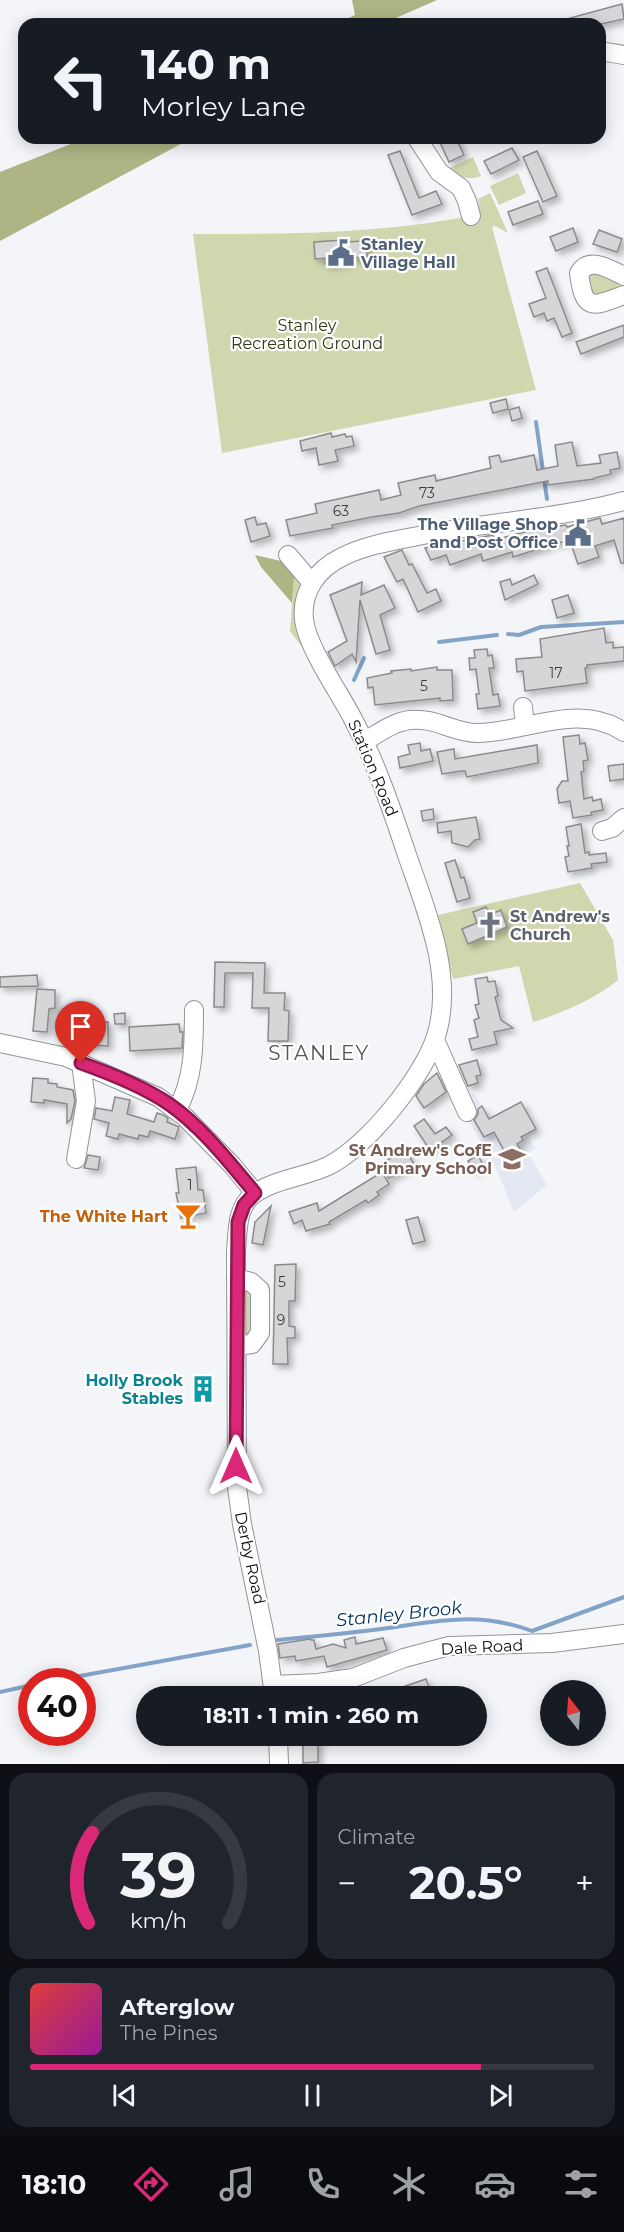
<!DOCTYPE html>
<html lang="en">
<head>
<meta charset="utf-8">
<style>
  :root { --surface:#171b24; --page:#20242c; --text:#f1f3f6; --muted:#9ea1a6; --line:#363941; --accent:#db2777 }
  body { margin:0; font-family:Montserrat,sans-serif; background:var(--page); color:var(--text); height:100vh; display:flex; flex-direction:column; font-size:22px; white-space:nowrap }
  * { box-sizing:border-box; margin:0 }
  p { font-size:20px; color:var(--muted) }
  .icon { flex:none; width:33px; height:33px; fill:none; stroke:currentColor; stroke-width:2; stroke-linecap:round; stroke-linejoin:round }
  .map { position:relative; height:1764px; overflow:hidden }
  .drawer { display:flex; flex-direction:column; gap:9px; padding:9px; background:#0d0f14; flex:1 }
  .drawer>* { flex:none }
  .banner { position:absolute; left:18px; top:18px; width:588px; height:126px; border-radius:18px; box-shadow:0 3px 15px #0003; background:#171b24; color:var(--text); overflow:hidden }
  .needle { width:39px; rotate:343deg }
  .fabs { position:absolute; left:540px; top:1680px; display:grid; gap:12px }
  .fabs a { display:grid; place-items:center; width:66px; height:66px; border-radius:50%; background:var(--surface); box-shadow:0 3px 15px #0003; font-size:30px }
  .speed { position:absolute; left:18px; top:1668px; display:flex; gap:12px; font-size:30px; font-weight:700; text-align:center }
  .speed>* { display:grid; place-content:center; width:78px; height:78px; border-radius:50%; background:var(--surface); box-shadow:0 3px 15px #0003; line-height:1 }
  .speed .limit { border:9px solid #d22; background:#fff; color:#111 }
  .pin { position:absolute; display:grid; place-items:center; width:51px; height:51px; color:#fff; margin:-62px -26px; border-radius:50% 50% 50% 0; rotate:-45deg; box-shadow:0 0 6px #0007 }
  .pin .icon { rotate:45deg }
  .me { position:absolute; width:66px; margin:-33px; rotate:0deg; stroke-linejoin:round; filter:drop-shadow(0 0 4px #0008) }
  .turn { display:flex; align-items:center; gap:21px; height:126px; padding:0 24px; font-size:27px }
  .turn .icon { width:78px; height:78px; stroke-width:2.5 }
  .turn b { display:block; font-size:42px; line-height:51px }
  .big { font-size:45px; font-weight:700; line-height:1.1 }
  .drawer .widget { flex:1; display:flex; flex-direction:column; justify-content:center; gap:9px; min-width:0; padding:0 21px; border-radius:18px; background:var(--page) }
  .drawer .dial { align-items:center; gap:0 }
  .dial svg { height:156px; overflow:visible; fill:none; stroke:var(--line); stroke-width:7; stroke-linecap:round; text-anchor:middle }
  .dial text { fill:var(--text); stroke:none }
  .song { display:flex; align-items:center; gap:18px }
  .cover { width:72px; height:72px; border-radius:9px; background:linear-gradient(135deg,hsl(0 70% 55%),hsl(300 70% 35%)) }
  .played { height:6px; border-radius:3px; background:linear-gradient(90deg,var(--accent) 80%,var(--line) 80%) }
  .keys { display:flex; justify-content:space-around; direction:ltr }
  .heat { display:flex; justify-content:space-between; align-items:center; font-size:33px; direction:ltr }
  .drawer .tiles { flex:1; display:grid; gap:9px; grid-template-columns:1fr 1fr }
  .widget:last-child { grid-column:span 2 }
  .trip { position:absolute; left:136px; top:1686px; width:351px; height:60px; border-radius:30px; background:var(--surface); box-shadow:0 3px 15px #0003; font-weight:700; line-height:60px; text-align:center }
  .menu { display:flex; height:96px; justify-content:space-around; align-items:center; background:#090b0e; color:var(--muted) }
  .menu .icon { width:42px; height:42px }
  .menu .active { color:var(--accent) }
  .menu b { font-size:27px; color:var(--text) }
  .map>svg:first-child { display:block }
  .built { fill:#e3e8f2 }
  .green { fill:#d0d6ad }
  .forest { fill:#aeb484 }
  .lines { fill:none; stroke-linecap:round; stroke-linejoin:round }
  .stream { stroke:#84a3c8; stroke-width:4 }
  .building { fill:#d6d5d8; stroke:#8c8a8d; stroke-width:1.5; filter:url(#shadow) }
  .minor-casing { stroke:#939497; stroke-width:20 }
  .minor { stroke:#fff; stroke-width:18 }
  .route-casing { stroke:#8e194d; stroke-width:15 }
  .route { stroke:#db2777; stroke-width:10 }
  .labels { text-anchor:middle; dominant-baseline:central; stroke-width:4.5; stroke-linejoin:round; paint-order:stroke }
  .number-label { font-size:14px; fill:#3e3e40 }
  .service-label { font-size:16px; font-weight:bold; fill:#4e5e75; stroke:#fff; text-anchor:start }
  .park-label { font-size:16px; fill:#333611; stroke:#fff }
  .street-label { font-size:16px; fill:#0b0c0d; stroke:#fff }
  .worship-label { font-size:16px; font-weight:bold; fill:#5b616d; stroke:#fff; text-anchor:start }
  .education-label { font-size:16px; font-weight:bold; fill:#785e54; stroke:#fff; text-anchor:end }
  .food-label { font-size:16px; font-weight:bold; fill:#c56008; stroke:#fff; text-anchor:end }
  .culture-label { font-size:16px; font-weight:bold; fill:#0d838f; stroke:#fff; text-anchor:end }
  .water-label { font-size:18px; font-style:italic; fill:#023361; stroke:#fff }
  .quarter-label { font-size:20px; letter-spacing:1.5px; fill:#545557; stroke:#fff }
</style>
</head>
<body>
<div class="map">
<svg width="624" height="1764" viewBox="0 0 624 1764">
  <defs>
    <filter id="shadow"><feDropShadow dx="4" dy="4" stdDeviation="3" flood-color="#0004"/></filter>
  </defs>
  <rect width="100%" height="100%" fill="#f3f5f8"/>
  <path class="built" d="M474 1093 489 1119 521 1102 537 1131 528 1136 535 1149 528 1153 547 1185 514 1212 495 1165 458 1102Z"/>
  <g class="green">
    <path d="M473 157 481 176C469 181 458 177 446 170Z"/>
    <path d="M518 173 526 193 499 205 490 186Z"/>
    <path d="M490 193 508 233 495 226 492 227 536 390 222 453 193 234C289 234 385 234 480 214L478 199Z"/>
    <path d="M590 270 624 282V288L594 299 585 271Z"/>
    <path d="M294 577 302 584 297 625 304 650 290 631Z"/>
    <path d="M580 883 613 940 618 980C597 998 560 1014 533 1022L519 966 453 979 438 915Z"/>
    <path d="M243 1285 251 1288 255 1333 243 1339Z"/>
  </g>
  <g class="forest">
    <path d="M352 0H437L382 24H336L355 15Z"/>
    <path d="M86 138H192L0 241V172Z"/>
    <path d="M255 555 281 561 294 577 292 603 261 567Z"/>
  </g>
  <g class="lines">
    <g class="stream">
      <path d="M536 422 543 471"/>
      <path d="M544 479 547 499"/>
      <path d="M508 634 519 635 541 627 624 622"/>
      <path d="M439 642 497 635"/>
      <path d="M354 680 364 658"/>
      <path d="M277 1640C309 1637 341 1634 373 1630 431 1623 474 1609 532 1631L624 1597"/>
      <path d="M47 1682 250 1645"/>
      <path d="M0 1692 32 1685"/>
    </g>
  </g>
  <g class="building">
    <path d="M622 4 624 19 601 24H559V21Z"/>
    <path d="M438 138H456L464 155 449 162Z"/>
    <path d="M512 148 519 160 491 174 484 161Z"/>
    <path d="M400 151 419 198 436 191 442 204 412 215 388 155Z"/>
    <path d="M537 151 557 196 543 202 523 157Z"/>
    <path d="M538 201 543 214 513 225 508 212Z"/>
    <path d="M573 228 578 242 556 251 550 237Z"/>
    <path d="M599 230 622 239 617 252 593 244Z"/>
    <path d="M344 240V242L366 241 367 257 344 258 345 262 325 264 326 258 315 259 314 242Z"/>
    <path d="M547 268 572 333 562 337 554 318 547 321 544 313 534 317 529 304 546 298 536 272Z"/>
    <path d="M624 325V337L581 354 576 342Z"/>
    <path d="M506 399 508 409 493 413 490 403Z"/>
    <path d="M519 407 522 418 512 421 509 410Z"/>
    <path d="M331 433 332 437 345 434 346 437 352 436 354 446 335 450 338 461 319 465 316 448 302 451 300 441Z"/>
    <path d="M572 442 577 466 601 463 599 455 617 452 620 468 610 470 611 474 594 478V479L548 485V481L419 506 399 513 372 517 332 525 333 528 290 536 286 520 317 513 315 504 379 490 381 500 401 495 398 483 435 475 436 481 491 468 489 457 499 455 501 462 534 455 537 470 558 466 555 445Z"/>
    <path d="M255 517 257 525 266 523 270 536 251 542 245 520Z"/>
    <path d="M600 518 602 524 624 518V563H621L614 540 595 546 599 557 578 564 570 541 548 544V546L513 557 512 552 483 561 481 554 450 565 446 555 431 560 425 548 493 535 494 540 532 530 566 525 567 527Z"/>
    <path d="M402 550 409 565 412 564 427 593 436 589 441 601 418 612 403 579 397 582 384 557Z"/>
    <path d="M534 575 538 584 505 600 500 582 510 579 512 585Z"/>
    <path d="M362 582 361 595 384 585 395 608 380 615 390 650 376 654 360 600 356 662 352 654 335 666 328 652 347 641 330 595Z"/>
    <path d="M568 595 574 613 557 618 552 600Z"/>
    <path d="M604 628 606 643 613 642V648L624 647V661L587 665V668H585L587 683 525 691 523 671 517 672 516 659 542 657 540 639Z"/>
    <path d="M487 649 488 656 492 655 494 668H489L493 695 498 694 500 706 478 709 476 694H479L476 669 470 670 469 658H475L474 650Z"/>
    <path d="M437 667V670H452L453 700 440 701V698L375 705 373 687 368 688 367 678 392 673 391 671 411 669V671Z"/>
    <path d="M579 735 580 744 585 743 588 760 583 761 584 771 581 772 584 799 592 797 593 801 601 799 603 810 591 812 592 815 573 818 570 801 559 803 557 789 562 781H568L563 737Z"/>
    <path d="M420 743 421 751 430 749 433 761 400 768 398 757 410 754 408 745Z"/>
    <path d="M537 745 538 763 467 777 465 771H461L442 774 437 752 454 749 455 759Z"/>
    <path d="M624 764V779L610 781 608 766Z"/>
    <path d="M433 809 434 819 423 821 421 811Z"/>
    <path d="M476 817 480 839 475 840 468 847 452 843 451 831 438 833 437 823Z"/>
    <path d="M581 824 585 853 589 852V855L606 853 607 862 591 864 592 868 568 872 565 857 569 856 567 846H569L566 827Z"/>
    <path d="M455 860 461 878 464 877 470 898 457 902 445 863Z"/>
    <path d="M486 907 489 915 501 910 507 927 468 944 462 929 477 923 473 912Z"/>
    <path d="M215 962 265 963 264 993H285L284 1010 289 1011 288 1041H268L269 1008H252L253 973H225L224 1007H214Z"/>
    <path d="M37 975 38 986 0 987V977Z"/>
    <path d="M487 977 488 982 495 981 498 996 495 997 501 1020 513 1028 494 1032 497 1044 472 1050 469 1039 478 1037 474 1020 479 1018 475 1005 479 1004 475 979Z"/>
    <path d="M37 989 55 990V1008L49 1009 47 1032 33 1031Z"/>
    <path d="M125 1013V1024H115L114 1014Z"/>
    <path d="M93 1022H108V1046L91 1045 86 1041 93 1033Z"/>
    <path d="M179 1024 180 1032H183L182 1048 130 1051 129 1027Z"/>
    <path d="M477 1060 481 1075 476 1076 478 1083 468 1086 459 1065Z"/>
    <path d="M437 1073 446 1092 424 1108 416 1096 424 1084Z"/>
    <path d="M33 1078 48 1079V1083L57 1084V1087L73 1090 75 1101 71 1119 67 1123V1104L44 1100V1103L31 1102Z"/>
    <path d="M115 1097 130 1100 127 1114 154 1122 157 1113 163 1115 168 1118 167 1122 179 1127 175 1139 150 1131 148 1137 139 1135 138 1139 119 1134 118 1139 106 1136 109 1123 94 1119 96 1108 112 1111Z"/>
    <path d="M521 1102 536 1129 521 1137 523 1140 517 1144 520 1149 507 1156 494 1132 484 1137 474 1120 478 1114V1109L482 1106 489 1119Z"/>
    <path d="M424 1119 435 1134 446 1127 452 1135 430 1150 414 1126Z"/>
    <path d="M405 1149 414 1164 389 1178 381 1164Z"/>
    <path d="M88 1155 100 1157 98 1170 84 1168Z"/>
    <path d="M478 1155 483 1165 474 1171 468 1161Z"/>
    <path d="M196 1167 198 1190H203L206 1213 181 1218 176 1193H179L176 1169Z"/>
    <path d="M382 1172 389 1184 377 1192 379 1195 368 1203 366 1200 329 1222 330 1224 306 1231 302 1220 294 1224 289 1212 317 1203 319 1211Z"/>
    <path d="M271 1206 263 1245 252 1243 255 1222Z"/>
    <path d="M418 1217 425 1241 413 1244 406 1220Z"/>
    <path d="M296 1264 295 1301H289V1326L295 1327V1338H287L288 1364H273L275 1265Z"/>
    <path d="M355 1637 356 1644 383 1638 387 1650 327 1667 324 1656 296 1661 295 1656 280 1658 278 1644 310 1639 311 1640H314L316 1649 333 1644 346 1648 344 1640Z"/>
    <path d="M426 1679 430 1690 411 1696H379V1695Z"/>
    <path d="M303 1740H318V1762L303 1763Z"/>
  </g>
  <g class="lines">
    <defs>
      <g id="minor">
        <path d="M600 51 624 55"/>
        <path d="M417 138 439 172 461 188 467 201 471 216"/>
        <path d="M624 276C609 269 590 256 579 273 584 312 592 307 624 295"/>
        <path d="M288 555 312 583"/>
        <path d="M523 707 525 726"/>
        <path d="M365 741C379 733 393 722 410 720 435 717 454 733 477 733 525 733 579 701 624 732"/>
        <path d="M602 831 612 828 624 818"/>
        <path d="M435 1040 467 1112"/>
        <path d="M0 1043 66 1057 158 1097 185 1117 232 1165 255 1193"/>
        <path d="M177 1110C194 1079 194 1045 194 1010"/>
        <path d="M76 1159 86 1101 81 1063"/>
        <path d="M236 1278 251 1282 260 1290V1333L252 1344 237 1346"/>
        <path d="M273 1685 318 1683 353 1678 404 1658 449 1646 552 1643 624 1634"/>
        <path d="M274 1696 268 1651 242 1524 237 1487 236 1251C238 1231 236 1207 254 1194 275 1179 305 1177 328 1166 367 1147 426 1074 437 1033 454 973 425 908 406 852 391 807 376 763 354 721 340 693 308 649 304 620 301 592 317 569 342 557 366 545 392 541 418 536 486 522 557 519 624 501"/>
        <path d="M278 1736 279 1764"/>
      </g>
    </defs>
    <use href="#minor" class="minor-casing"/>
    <use href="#minor" class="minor"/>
  </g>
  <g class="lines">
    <defs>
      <path id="route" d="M81 1063C109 1073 144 1087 169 1104 202 1127 229 1162 255 1193L244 1205 238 1222 236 1466"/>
    </defs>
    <use href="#route" class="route-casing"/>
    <use href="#route" class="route"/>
  </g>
  <defs>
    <symbol id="civic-bare" viewBox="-9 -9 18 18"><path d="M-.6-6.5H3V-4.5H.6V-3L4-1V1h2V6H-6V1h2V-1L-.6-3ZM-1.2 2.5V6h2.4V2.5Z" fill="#5c6f8a" stroke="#fff" stroke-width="2.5" paint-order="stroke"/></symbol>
    <symbol id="church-bare" viewBox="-9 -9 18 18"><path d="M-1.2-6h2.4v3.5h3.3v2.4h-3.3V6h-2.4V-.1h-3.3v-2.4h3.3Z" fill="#6b7280" stroke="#fff" stroke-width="2.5" paint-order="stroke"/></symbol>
    <symbol id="school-bare" viewBox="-9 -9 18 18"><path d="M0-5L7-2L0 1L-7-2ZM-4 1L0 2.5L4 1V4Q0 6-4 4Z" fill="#8d6e63" stroke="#fff" stroke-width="2.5" paint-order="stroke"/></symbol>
    <symbol id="bar-bare" viewBox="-9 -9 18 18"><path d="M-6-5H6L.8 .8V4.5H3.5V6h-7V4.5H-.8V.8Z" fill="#e8710a" stroke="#fff" stroke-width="2.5" paint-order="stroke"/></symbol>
    <symbol id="building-bare" viewBox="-9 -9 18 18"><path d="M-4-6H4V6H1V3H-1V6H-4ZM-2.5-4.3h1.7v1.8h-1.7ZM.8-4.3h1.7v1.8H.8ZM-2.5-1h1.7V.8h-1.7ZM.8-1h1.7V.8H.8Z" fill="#0f9aa8" stroke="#fff" stroke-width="2.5" paint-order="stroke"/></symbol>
  </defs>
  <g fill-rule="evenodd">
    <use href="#civic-bare" x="322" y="234" width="38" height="38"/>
    <use href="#civic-bare" x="559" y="514" width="38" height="38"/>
    <use href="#church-bare" x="471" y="906" width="38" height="38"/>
    <use href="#school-bare" x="493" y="1140" width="38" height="38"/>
    <use href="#bar-bare" x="169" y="1197" width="38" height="38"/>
    <use href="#building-bare" x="184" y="1370" width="38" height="38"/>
  </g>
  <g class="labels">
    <g class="number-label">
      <text x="427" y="493">73</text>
      <text x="341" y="511">63</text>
      <text x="556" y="673">17</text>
      <text x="424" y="686">5</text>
      <text x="190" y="1185">1</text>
      <text x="282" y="1282">5</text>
      <text x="281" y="1320">9</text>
    </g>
    <g class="service-label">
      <text x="361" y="244">Stanley<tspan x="361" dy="18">Village Hall</tspan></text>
      <text x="558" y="524" text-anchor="end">The Village Shop<tspan x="558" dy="18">and Post Office</tspan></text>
    </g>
    <g class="park-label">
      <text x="307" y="325">Stanley<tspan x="307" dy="18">Recreation Ground</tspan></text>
    </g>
    <g class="street-label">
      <text transform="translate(373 768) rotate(67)">Station Road</text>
      <text transform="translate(250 1558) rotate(78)">Derby Road</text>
      <text transform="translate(482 1647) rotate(-3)">Dale Road</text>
    </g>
    <g class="worship-label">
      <text x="510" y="916">St Andrew's<tspan x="510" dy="18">Church</tspan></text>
    </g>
    <g class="education-label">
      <text x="492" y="1150">St Andrew's CofE<tspan x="492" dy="18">Primary School</tspan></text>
    </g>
    <g class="food-label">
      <text x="168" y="1216">The White Hart</text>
    </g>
    <g class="culture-label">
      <text x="183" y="1380">Holly Brook<tspan x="183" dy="18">Stables</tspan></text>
    </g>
    <g class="water-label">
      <text transform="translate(399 1614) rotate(-6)">Stanley Brook</text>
    </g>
    <g class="quarter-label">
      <text x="319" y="1053">STANLEY</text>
    </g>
  </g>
</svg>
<div class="fabs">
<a><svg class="needle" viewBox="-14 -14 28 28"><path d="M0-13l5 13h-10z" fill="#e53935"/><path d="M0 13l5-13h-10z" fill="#9ea1a6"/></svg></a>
</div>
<div class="speed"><div class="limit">40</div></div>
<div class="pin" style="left:81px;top:1063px;background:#d93025"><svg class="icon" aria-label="arrive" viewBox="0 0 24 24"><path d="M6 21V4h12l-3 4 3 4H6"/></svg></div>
<svg class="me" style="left:236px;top:1466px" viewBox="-20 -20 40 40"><path d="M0-17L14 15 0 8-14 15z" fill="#db2777" stroke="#fff" stroke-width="4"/></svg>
<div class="trip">18:11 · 1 min · 260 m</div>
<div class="banner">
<div class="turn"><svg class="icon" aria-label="left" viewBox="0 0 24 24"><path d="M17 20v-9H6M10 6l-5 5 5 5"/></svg><div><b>140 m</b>Morley Lane</div></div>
</div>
</div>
<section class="drawer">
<div class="tiles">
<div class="widget dial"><svg viewBox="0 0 100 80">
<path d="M14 69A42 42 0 1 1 86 69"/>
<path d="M14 69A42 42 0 0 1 16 23" stroke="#db2777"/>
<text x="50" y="56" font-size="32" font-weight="700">39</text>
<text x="50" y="72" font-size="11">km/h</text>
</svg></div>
<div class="widget"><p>Climate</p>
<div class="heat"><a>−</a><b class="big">20.5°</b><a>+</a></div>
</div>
<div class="widget">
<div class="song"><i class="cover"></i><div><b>Afterglow</b><p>The Pines</p></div></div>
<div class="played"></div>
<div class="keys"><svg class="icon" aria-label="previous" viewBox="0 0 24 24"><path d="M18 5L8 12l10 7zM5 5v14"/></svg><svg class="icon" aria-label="pause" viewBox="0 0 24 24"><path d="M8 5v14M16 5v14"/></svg><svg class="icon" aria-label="next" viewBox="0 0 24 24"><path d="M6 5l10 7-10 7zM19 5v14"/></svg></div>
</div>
</div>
</section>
<nav class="menu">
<b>18:10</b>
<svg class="icon active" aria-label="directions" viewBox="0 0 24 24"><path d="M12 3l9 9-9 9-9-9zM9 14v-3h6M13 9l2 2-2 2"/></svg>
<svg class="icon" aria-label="music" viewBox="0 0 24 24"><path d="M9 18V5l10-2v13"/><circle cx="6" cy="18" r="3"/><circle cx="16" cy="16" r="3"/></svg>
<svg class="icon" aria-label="phone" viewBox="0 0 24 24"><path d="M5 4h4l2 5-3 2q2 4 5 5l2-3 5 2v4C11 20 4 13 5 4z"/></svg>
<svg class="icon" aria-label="climate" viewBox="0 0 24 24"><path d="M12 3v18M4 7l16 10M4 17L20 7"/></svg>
<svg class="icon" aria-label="car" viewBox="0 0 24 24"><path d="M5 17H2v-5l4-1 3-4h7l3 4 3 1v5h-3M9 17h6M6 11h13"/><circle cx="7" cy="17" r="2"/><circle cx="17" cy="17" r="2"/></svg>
<svg class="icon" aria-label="filters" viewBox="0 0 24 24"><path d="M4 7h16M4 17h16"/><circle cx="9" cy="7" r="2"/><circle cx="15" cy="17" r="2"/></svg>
</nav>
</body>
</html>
